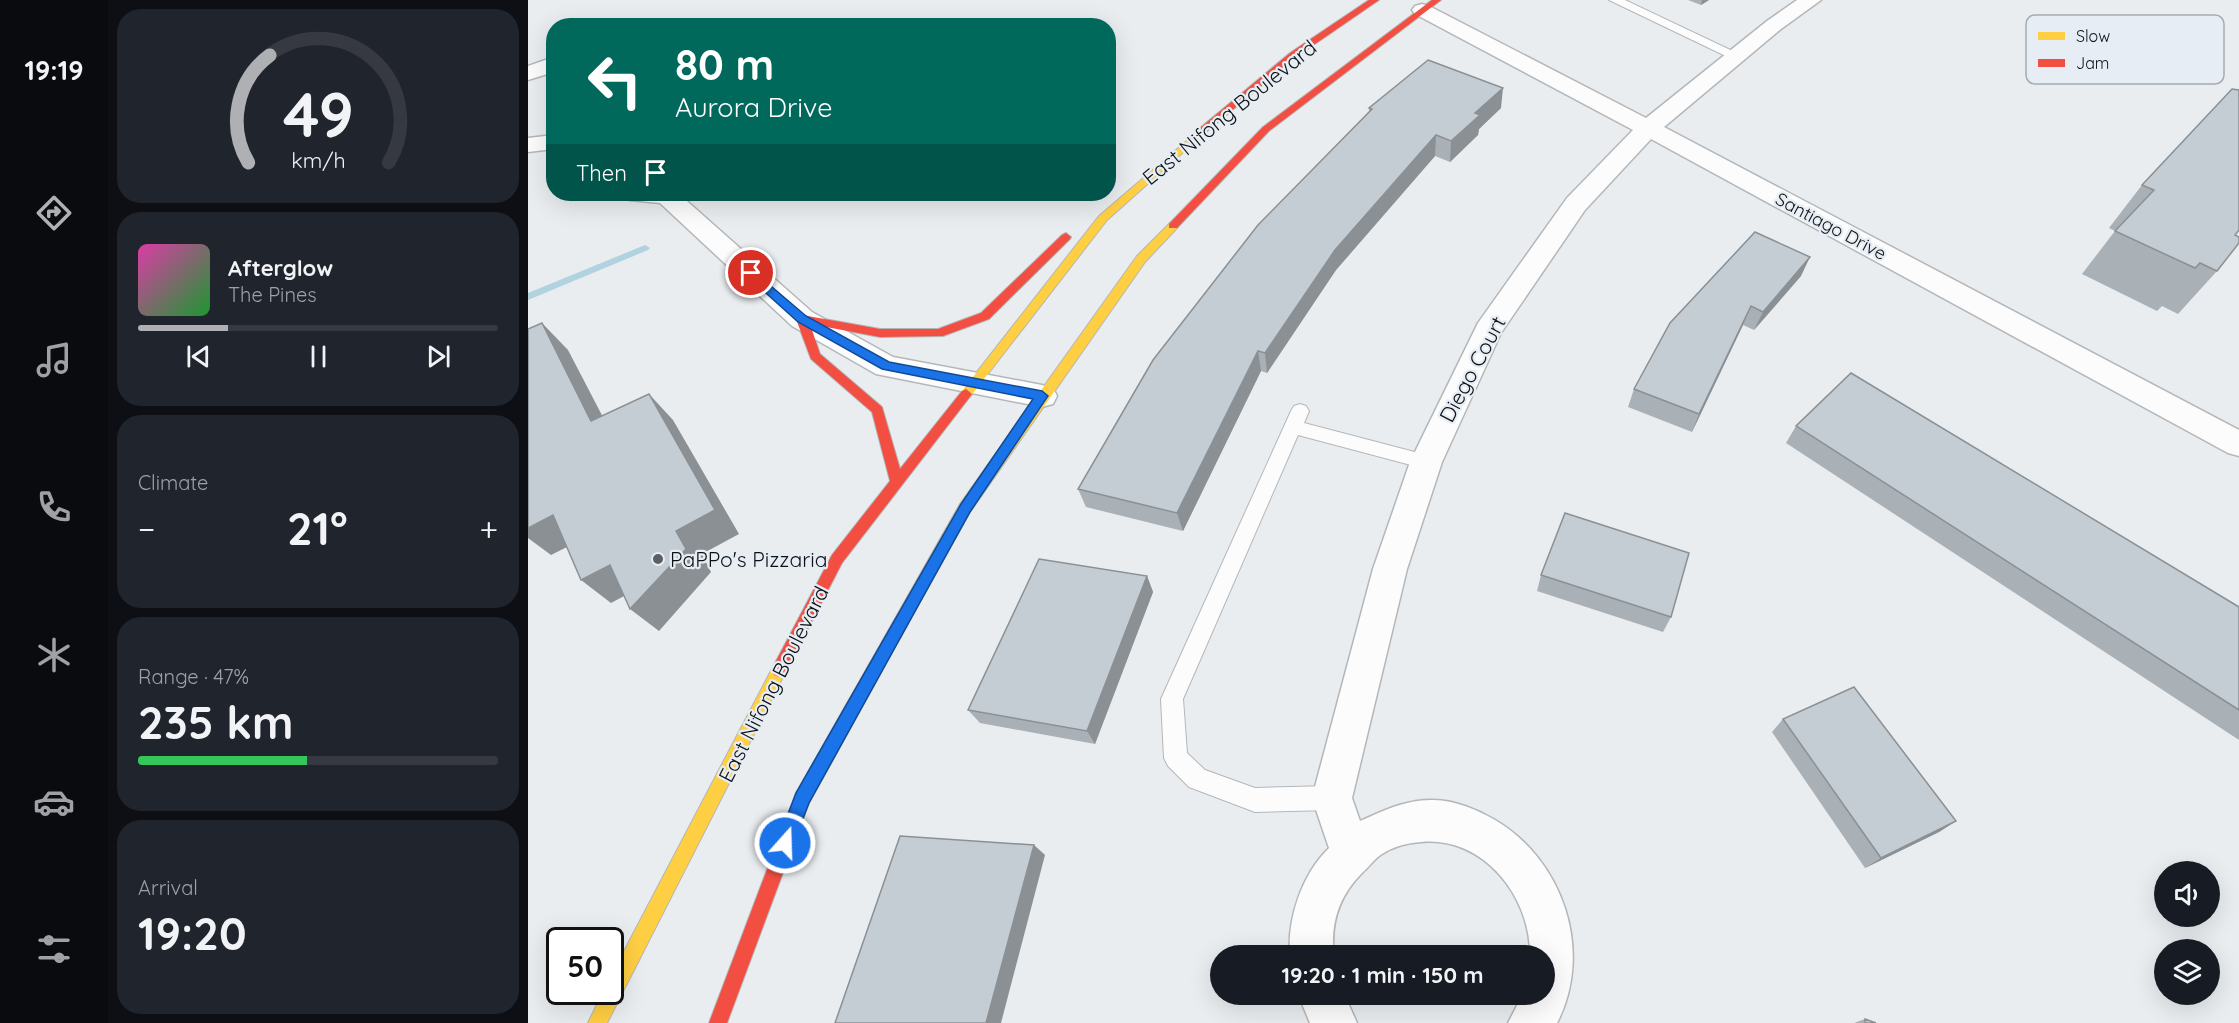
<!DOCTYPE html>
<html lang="en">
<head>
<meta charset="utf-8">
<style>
  :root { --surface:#171b24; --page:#20242c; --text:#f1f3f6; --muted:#9ea1a6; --line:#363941; --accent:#aeb0b3 }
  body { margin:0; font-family:Quicksand,sans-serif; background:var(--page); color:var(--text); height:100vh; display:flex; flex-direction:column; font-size:22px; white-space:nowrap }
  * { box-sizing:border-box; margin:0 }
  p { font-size:20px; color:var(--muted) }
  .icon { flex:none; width:33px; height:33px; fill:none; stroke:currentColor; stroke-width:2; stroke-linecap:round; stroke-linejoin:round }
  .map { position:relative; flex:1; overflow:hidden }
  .details { display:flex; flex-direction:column; gap:9px; padding:9px; background:#0d0f14; width:420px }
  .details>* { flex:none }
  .banner { position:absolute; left:18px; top:18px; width:570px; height:183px; border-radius:24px; box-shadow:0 6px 24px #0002; background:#00695c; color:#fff; overflow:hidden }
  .controls { position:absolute; left:1626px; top:861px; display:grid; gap:12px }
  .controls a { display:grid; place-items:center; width:66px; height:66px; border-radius:50%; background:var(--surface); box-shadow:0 6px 24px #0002; font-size:30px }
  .speed { position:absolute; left:18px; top:927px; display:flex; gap:12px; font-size:30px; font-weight:700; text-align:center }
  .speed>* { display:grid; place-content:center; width:78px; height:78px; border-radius:50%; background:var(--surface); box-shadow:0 6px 24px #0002; line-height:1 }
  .speed .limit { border:3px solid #111; border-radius:9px; background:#fff; color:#111 }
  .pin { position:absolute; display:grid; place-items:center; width:51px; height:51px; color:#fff; margin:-26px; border:3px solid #fff; border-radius:50%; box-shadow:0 2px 6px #0007 }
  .me { position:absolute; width:66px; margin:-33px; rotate:20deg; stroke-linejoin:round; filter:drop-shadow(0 0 4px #0008) }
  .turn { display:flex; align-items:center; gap:21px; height:126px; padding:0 30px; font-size:27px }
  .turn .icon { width:78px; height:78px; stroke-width:2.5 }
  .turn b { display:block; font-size:42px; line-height:51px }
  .then { display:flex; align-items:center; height:57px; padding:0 30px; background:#0003; gap:12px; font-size:22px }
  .big { font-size:45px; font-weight:700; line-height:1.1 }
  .details .widget { flex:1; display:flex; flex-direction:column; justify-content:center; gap:9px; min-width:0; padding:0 21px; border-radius:24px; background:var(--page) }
  .details .dial { align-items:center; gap:0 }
  .dial svg { height:156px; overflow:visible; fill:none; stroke:var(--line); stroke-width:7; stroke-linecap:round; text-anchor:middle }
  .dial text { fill:var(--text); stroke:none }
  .song { display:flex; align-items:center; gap:18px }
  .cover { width:72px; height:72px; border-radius:9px; background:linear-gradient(135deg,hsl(320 70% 55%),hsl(130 70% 35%)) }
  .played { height:6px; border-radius:3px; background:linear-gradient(90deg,var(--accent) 25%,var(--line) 25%) }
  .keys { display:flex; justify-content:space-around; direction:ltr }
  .heat { display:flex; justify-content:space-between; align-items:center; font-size:33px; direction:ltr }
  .charge { height:9px; border-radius:4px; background:linear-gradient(90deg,#34c759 47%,var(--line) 0) }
  .trip { position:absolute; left:682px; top:945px; width:345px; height:60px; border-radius:30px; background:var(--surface); box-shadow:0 6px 24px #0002; font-weight:700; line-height:60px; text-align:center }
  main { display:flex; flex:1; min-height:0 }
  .dock { display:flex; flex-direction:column; width:108px; justify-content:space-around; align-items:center; background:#090b0e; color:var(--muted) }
  .dock .icon { width:42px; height:42px }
  .dock .active { color:var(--accent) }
  .dock b { font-size:27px; color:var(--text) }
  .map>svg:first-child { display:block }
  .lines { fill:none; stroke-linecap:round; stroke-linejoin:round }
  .stream { fill:#b0d3df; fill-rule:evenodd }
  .lane-casing { stroke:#b4b7b9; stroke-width:2 }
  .street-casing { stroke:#b4b7b9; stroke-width:3 }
  .slow-casing { stroke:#b4b7b9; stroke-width:2 }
  .jam-casing { stroke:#b4b7b9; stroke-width:2 }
  .lane { fill:#fcfcfd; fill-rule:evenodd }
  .street { fill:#fcfcfd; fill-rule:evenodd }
  .slow { fill:#ffcf43; fill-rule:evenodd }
  .jam { fill:#f24e42; fill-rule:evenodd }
  .wall { fill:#a9b0b6 }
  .shaded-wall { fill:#8a9094 }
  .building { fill:#c5cdd4; stroke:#8a9094; stroke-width:1.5 }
  .route { fill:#1a73e8; stroke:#114b97; stroke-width:1.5 }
  .poi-dot { fill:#5c5f61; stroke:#e6edf4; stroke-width:2 }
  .labels { text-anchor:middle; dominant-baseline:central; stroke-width:4.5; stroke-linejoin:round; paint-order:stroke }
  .far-street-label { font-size:18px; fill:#0f1214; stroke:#e6edf4 }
  .street-label { font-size:21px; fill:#0f1214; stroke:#e6edf4 }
  .poi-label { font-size:21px; fill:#0f1214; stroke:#e6edf4; text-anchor:start }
  .key { fill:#e6edf4; stroke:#a6abb1; stroke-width:1.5 }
  .key-label { font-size:16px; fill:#0f1214 }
</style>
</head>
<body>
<main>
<nav class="dock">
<b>19:19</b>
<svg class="icon active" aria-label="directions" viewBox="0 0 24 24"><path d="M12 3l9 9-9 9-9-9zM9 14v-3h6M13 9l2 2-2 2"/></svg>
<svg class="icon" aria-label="music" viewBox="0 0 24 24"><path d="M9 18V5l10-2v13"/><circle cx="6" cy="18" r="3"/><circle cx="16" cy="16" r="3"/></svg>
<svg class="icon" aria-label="phone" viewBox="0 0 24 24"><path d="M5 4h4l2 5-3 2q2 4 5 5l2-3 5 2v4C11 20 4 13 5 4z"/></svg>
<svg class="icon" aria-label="climate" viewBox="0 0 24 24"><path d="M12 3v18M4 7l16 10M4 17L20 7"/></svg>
<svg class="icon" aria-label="car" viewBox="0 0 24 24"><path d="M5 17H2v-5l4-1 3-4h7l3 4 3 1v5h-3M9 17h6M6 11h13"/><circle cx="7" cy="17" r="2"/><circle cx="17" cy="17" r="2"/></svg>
<svg class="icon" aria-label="filters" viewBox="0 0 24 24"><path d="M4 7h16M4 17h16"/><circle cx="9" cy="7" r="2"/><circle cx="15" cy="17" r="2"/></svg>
</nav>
<section class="details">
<div class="widget dial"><svg viewBox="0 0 100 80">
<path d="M14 69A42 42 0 1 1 86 69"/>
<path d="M14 69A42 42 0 0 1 25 14" stroke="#aeb0b3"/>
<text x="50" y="56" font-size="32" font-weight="700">49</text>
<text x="50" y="72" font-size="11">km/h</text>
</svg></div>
<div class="widget">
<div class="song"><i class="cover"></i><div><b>Afterglow</b><p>The Pines</p></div></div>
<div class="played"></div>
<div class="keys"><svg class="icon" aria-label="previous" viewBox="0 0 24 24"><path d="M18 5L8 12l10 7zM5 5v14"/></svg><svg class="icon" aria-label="pause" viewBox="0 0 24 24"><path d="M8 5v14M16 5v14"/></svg><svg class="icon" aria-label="next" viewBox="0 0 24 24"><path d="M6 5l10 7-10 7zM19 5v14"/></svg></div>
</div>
<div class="widget"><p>Climate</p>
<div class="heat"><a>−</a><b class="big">21°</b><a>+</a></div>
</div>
<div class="widget"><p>Range · 47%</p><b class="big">235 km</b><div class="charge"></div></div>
<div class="widget"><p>Arrival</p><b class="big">19:20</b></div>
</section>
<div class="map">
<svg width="1711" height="1023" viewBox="0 0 1711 1023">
  <rect width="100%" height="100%" fill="#eaedf0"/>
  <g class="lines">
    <path class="stream" d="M117 245 122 248 120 250 0 300V293Z"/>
    <defs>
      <g id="lane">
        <path d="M1081 0H1097L1215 56 1214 59H1204Z"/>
        <path d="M772 404 778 406 781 411 776 423 898 455 905 457 907 462 905 467 898 469 770 435 655 699 659 753 677 770 727 788 804 786 812 790 816 798 812 806 804 810 727 812 661 787 640 766 636 758 633 699 763 411 766 406Z"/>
      </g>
      <g id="street">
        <path d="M1269 0H1293L1253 29 1136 127 1711 430V456L1700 453 1123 139 1057 210 973 333 914 462 879 569 824 798 832 821C857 810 879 799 906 800 926 800 950 810 967 820 1035 860 1066 951 1029 1023H980L995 994H1017V956H1002C1003 896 955 836 893 842 879 843 866 846 854 854 847 858 841 867 834 873 811 896 802 923 806 956H762C759 919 774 874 801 848L784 798 845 569 882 462 950 323 1039 198 1105 130 887 14 884 10 887 6 894 4 901 6 1118 118 1239 21Z"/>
        <path d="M26 57V72L0 80V66Z"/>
        <path d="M26 135V149L0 152V138Z"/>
        <path d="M98 194H151L284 312 365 357 514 385 525 388 529 396 525 404 514 407 348 374 264 326 132 203 101 200Z"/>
        <path d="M770 994H816L829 1023H782Z"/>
      </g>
      <g id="slow">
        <path d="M675 127 680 130 678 132 579 220 442 397H434L432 394 434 391 571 216Z"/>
        <path d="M645 223 650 226 649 228 617 262 442 512 378 627 373 628 368 627 366 622 368 617 432 504 609 256 641 224Z"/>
        <path d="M251 663 256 665 259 670 256 675 79 1023H60L75 992H82V978L246 665Z"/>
      </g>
      <g id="jam">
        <path d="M841 0H851L768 57 678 132H672V128L762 53Z"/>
        <path d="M904 0H913L741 131 649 228H641V224L735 127Z"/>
        <path d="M538 233 543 237 542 239 461 319 415 336 352 337 282 324 292 354 354 407 372 469 434 391 438 389 444 394 314 563 256 675 251 677 246 675 243 670 246 665 304 555 362 481 344 412 283 359 268 319 270 316 274 315 352 329H410L453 313 534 235Z"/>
        <path d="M373 616 378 617 380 622 378 627 281 803 199 1023H181L268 793 368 617Z"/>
      </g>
    </defs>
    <use href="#lane" class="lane-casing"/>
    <use href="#street" class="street-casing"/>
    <use href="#slow" class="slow-casing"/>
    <use href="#jam" class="jam-casing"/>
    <use href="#lane" class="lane"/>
    <use href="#street" class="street"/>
    <use href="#slow" class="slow"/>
    <use href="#jam" class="jam"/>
  </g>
  <g class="wall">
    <path d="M1160 0H1181L1173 5Z"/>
    <path d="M1711 90 1707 235 1689 271 1650 314 1634 306 1629 311 1554 274 1587 231 1581 228 1614 185Z"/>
    <path d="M841 108H973L951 129 950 135 922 162 907 156 808 270 739 373 733 371 655 531 558 507 550 489 841 113Z"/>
    <path d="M1273 276 1226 330 1215 325 1164 432 1100 407 1106 389 1142 323Z"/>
    <path d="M1268 426 1711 607V740L1258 443Z"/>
    <path d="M1013 575 1143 617 1135 632 1009 591Z"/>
    <path d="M619 576 625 592 567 744 452 723 440 710Z"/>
    <path d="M1255 719 1428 821 1411 832 1337 868 1244 732Z"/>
    <path d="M1337 1019 1348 1023H1326Z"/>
  </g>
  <g class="shaded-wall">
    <path d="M1174 0H1181L1173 5Z"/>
    <path d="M975 88 973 108 951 129 950 135 922 162 923 141 947 113Z"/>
    <path d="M908 135 907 156 808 270 739 373 737 353 807 250Z"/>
    <path d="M1282 257 1273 276 1226 330 1235 312Z"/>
    <path d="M1223 306 1215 325 1164 432 1171 414Z"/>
    <path d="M14 323 40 350 90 446 63 421Z"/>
    <path d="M730 351 733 371 655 531 649 513Z"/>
    <path d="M121 394 145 420 211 534 174 554 183 572 131 631 102 609 148 531Z"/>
    <path d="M25 515 55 539 23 555 0 538V528Z"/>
    <path d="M82 565 111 588 83 603 53 580Z"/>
    <path d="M619 576 625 592 567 744 559 731Z"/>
    <path d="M1428 821 1411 832 1337 868 1353 858Z"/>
    <path d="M506 845 517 855 473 1023H458Z"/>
  </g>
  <g class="building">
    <path d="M900 60 975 88 947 113 952 115 923 141 908 135 807 250 737 353 730 351 649 513 550 489 625 360 730 225 844 109 841 108Z"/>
    <path d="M1704 89 1711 90V230L1707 235 1711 237V243L1689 271 1672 263 1667 268 1587 231 1626 190 1614 185Z"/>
    <path d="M1227 232 1282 257 1235 312 1223 306 1171 414 1106 389 1142 323Z"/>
    <path d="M14 323 63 421 121 394 187 510 148 531 158 549 102 609 82 565 53 580 25 515 0 528V329Z"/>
    <path d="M1323 373 1711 607V710L1268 426Z"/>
    <path d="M1037 513 1161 553 1143 617 1013 575Z"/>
    <path d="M511 559 619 576 559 731 440 710Z"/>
    <path d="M1326 687 1428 821 1353 858 1255 719Z"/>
    <path d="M372 836 506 845 458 1023H307Z"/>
    <path d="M1337 1019 1348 1023H1337Z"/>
  </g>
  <path class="route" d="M223 269 278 316 361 362 514 391 520 396 442 512 281 803 263 849 257 852 251 849 249 843 268 793 433 504 505 399 354 369 270 322 219 276V270Z"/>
  <circle class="poi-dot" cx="130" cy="559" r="6"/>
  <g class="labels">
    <g class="far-street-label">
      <text transform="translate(1303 226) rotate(28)">Santiago Drive</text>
    </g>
    <g class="street-label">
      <text transform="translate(701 112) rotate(-39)">East Nifong Boulevard</text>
      <text transform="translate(944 369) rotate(-62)">Diego Court</text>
      <text transform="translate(245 684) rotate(-63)">East Nifong Boulevard</text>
    </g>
    <g class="poi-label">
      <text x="142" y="559">PaPPo's Pizzaria</text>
    </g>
  </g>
  <rect x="1498" y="15" width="198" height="69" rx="9" class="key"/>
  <rect x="1510" y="32" width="27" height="8" fill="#ffcf43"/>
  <rect x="1510" y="59" width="27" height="8" fill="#f24e42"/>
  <g class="key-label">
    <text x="1548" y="42">Slow</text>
    <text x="1548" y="69">Jam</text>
  </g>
</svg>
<div class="controls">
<a><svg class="icon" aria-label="sound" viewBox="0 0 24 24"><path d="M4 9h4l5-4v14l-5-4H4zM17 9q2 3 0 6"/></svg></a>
<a><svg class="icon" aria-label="layers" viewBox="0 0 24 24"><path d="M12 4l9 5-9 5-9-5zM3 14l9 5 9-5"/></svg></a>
</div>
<div class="speed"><div class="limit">50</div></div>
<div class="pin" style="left:223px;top:273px;background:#d93025"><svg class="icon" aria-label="arrive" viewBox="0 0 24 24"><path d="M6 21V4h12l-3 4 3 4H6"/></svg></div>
<svg class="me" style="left:257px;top:843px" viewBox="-20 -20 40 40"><circle r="17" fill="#1a73e8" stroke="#fff" stroke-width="3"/><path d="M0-11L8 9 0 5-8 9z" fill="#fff"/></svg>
<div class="trip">19:20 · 1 min · 150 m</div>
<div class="banner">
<div class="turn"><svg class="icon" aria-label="left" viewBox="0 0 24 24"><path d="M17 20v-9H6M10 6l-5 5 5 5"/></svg><div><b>80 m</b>Aurora Drive</div></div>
<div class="then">Then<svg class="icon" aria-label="arrive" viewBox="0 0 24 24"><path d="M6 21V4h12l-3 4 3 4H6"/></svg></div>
</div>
</div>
</main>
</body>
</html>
